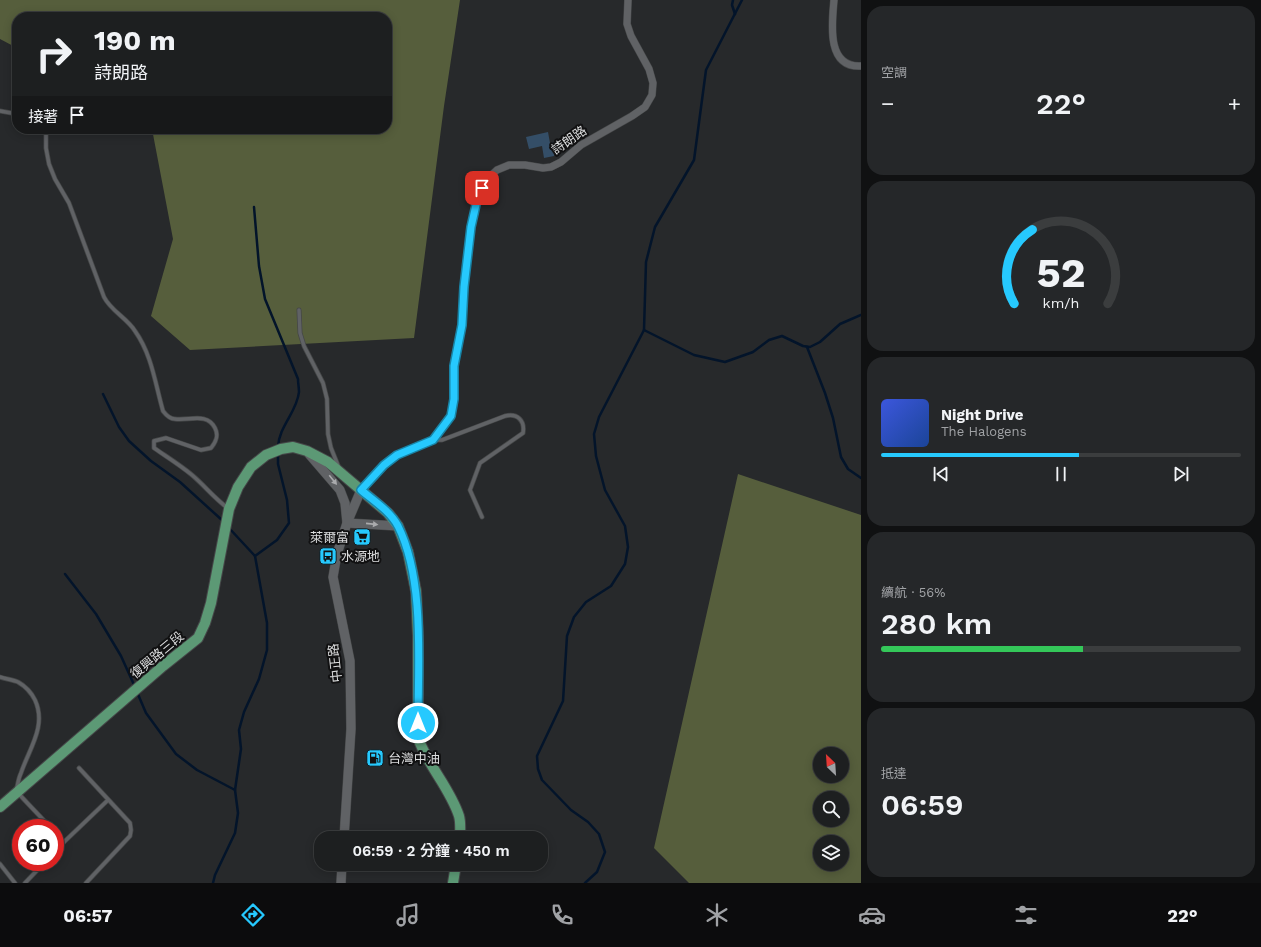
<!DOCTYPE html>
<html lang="zh-TW">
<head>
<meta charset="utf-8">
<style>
  :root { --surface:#1d1f20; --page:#252729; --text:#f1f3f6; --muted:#a0a2a5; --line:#3b3d3e; --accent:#26c9fe }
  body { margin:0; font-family:"Work Sans","Noto Sans TC",sans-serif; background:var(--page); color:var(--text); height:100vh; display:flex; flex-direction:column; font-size:15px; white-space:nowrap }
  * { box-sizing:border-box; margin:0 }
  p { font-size:13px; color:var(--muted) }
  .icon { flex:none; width:22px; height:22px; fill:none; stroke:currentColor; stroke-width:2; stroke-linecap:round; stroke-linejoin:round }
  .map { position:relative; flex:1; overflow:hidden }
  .details { display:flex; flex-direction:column; gap:6px; padding:6px; background:#101112; width:400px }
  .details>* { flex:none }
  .banner { position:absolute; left:12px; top:12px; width:380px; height:122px; border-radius:16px; box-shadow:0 2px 10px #0003,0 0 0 1px var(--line); background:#1d1f20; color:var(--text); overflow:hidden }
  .needle { width:26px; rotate:335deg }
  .tools { position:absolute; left:813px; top:747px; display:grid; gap:8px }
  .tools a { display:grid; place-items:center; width:36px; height:36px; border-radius:50%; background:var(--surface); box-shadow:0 2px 10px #0003,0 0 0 1px var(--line); font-size:20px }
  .speed { position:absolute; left:12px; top:819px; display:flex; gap:8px; font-size:20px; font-weight:700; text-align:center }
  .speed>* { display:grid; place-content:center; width:52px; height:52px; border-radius:50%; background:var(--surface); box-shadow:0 2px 10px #0003,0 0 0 1px var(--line); line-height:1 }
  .speed .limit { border:6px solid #d22; background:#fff; color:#111 }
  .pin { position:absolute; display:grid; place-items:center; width:34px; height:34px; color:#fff; margin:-17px; border-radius:8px; box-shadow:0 2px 6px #0006 }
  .me { position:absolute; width:44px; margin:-22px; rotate:0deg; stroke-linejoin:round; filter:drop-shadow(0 0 3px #0008) }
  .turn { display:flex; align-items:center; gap:14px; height:84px; padding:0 16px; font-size:18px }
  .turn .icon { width:52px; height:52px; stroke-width:2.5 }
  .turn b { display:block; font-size:28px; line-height:34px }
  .then { display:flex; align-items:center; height:38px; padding:0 16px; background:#0003; gap:8px; font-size:15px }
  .big { font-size:30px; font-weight:600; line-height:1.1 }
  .details .widget { flex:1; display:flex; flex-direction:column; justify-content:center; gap:6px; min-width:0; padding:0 14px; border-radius:16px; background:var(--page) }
  .details .dial { align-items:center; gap:0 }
  .dial svg { height:104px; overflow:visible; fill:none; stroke:var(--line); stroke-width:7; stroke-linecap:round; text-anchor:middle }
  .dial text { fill:var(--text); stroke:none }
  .song { display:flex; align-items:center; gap:12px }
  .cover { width:48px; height:48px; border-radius:6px; background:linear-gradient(135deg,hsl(230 70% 55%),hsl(220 70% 35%)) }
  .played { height:4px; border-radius:2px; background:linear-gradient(90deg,var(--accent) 55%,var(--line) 55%) }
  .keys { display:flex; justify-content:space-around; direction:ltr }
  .heat { display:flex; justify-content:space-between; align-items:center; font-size:22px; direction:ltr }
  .charge { height:6px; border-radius:3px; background:linear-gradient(90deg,#34c759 56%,var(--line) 0) }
  .trip { position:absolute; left:314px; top:831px; width:234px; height:40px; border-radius:16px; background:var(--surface); box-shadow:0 2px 10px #0003,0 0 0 1px var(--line); font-weight:600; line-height:40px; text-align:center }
  .tab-bar { display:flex; height:64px; justify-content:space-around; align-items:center; background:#0c0c0d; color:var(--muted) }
  .tab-bar .icon { width:28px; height:28px }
  .tab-bar .active { color:var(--accent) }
  .tab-bar b { font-size:18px; color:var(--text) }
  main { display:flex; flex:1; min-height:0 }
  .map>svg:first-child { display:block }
  .forest { fill:#565e3c; fill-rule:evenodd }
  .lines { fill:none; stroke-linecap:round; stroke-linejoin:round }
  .stream { stroke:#03142a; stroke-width:2.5 }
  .building { fill:#344e67 }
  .service-casing { stroke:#454748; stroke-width:5 }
  .minor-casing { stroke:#454748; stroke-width:8 }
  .tertiary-casing { stroke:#454748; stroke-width:10 }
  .primary-casing { stroke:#454748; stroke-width:12 }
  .service { stroke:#606265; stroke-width:3.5 }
  .minor { stroke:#606265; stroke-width:7 }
  .tertiary { stroke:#606265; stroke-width:9 }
  .primary { stroke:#5c9975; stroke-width:10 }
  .oneway { fill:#aaabad }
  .route-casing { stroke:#1983a5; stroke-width:10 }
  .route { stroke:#26c9fe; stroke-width:7 }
  .labels { text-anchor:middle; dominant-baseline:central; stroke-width:4; stroke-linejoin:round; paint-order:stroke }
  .street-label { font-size:13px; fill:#dbdcdd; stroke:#111112 }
  .poi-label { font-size:13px; fill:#dbdcdd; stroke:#111112; text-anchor:start }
</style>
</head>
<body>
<main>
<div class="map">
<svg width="861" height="883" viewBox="0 0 861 883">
  <rect width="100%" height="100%" fill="#27292b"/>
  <g class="forest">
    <path d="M0 0H460L444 106 414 338 190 350 151 316 173 239 152 129H387V17H17V48L0 39Z"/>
    <path d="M738 474 861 515V883H689L654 848ZM820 754H842V776H820ZM820 798H842V820H820ZM820 842H842V864H820Z"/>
  </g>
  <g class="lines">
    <g class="stream">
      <path d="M733 0 732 5 735 14"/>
      <path d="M254 207 259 266 265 299 298 379C298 383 299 388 299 392 297 412 279 426 278 447"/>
      <path d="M644 330 694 355 725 362 753 352 769 340 782 336 803 346 810 347 820 342 840 324 861 315"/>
      <path d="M807 347 825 393 833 418 841 457 848 469 861 478"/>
      <path d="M103 394 119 427 129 441 151 461 180 482 223 521"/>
      <path d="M229 528 255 556"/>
      <path d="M65 574 96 614 121 656 135 687"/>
      <path d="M137 692 146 713 176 754 197 770 235 790"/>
      <path d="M213 883 215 875 235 833 238 813 235 790 241 749 239 730 244 712 259 679 267 650V623L255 556 277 540 289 523 287 500 278 464V454"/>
      <path d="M585 883 597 872 605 852 599 834 588 822 571 810 542 780 538 769 537 756 563 701 567 636 574 617 586 602 611 586 625 564 628 547 625 526 605 490 596 456 594 434 599 417 644 330 646 262 655 227 694 160 706 70 742 0"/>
    </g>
  </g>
  <path class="building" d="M548 132 550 143 557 142 559 152 554 154V156L544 158 542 146 529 149 526 137Z"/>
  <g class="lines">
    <defs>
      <g id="service">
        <path d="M0 111 17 114"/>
        <path d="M46 129V148L49 164 55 179 69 203 104 297C111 311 127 318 135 331 152 355 155 383 163 411 166 415 170 419 175 419 189 421 207 412 215 428 219 436 216 442 211 448L201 450 166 438 154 441V448C167 457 180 465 192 475 205 486 215 499 229 509"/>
        <path d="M299 310 300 333 304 346 323 383 327 399 328 434 331 448 339 468"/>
        <path d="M434 440H442L505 416C518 413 525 421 523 433L480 463 470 490 482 517"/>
        <path d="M0 677C6 679 13 680 18 682 25 686 31 692 35 700 47 726 29 749 21 773 18 779 18 785 16 791L51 828"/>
        <path d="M79 768 130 823 131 830 130 836 86 883"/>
        <path d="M55 832 64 842 55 851"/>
        <path d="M64 842 108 800"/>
        <path d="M0 864 15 883"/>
        <path d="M25 883 45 862"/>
      </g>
      <g id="minor">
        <path d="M834 0C832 23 826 68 861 66"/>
        <path d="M361 490 384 465 397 455 433 440 451 416 454 399V366L462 325 464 287 471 227 478 195 485 181 497 170 509 165H525L543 168 551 167 561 162 581 145 632 116 645 107 652 95 653 83 649 69 631 36 627 24 628 0"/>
      </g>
      <g id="tertiary">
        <path d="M309 454 340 490 345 503 347 523 398 526"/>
        <path d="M344 838 351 729 350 661 333 577 337 554 347 523 361 490"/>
        <path d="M341 883 342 864"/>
      </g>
      <g id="primary">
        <path d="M0 807 163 666 198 638 205 623 211 603 229 509 238 487 251 467 266 455 281 449 293 447 307 451 328 462 388 513 398 526 408 552 416 591 418 636V738C428 766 450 788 459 816 461 823 460 831 460 838"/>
        <path d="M453 883 456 864"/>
      </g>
    </defs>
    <use href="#service" class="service-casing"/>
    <use href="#minor" class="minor-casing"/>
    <use href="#tertiary" class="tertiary-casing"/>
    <use href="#primary" class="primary-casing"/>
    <use href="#service" class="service"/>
    <use href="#minor" class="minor"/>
    <use href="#tertiary" class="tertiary"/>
    <use href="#primary" class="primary"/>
  </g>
  <defs><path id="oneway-solid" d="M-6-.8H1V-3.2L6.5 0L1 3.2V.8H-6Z"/></defs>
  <g class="oneway">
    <use href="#oneway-solid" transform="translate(333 480) rotate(51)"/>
    <use href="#oneway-solid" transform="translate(372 524) rotate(6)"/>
  </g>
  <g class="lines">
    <defs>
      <path id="route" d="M418 723C418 664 425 580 398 526 390 511 374 501 361 490L384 465 397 455 433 440 451 416 454 399V366L462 325 464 287 471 227 478 196 482 188"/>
    </defs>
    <use href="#route" class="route-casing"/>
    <use href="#route" class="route"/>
  </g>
  <defs>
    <symbol id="supermarket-square" viewBox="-11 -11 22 22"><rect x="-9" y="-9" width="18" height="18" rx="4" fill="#26c9fe" stroke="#111112"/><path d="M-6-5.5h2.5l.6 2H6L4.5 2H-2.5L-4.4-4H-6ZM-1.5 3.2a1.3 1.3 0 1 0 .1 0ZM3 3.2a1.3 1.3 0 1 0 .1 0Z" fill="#111"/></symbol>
    <symbol id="bus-square" viewBox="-11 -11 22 22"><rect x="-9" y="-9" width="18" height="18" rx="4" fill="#26c9fe" stroke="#111112"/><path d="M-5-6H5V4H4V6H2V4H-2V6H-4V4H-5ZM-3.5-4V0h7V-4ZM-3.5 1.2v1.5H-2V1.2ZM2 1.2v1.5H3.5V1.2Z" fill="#111"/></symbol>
    <symbol id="fuel-square" viewBox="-11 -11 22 22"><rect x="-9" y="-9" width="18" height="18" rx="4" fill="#26c9fe" stroke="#111112"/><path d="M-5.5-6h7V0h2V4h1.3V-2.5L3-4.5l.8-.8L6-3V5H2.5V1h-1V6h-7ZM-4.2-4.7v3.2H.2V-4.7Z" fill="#111"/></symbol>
  </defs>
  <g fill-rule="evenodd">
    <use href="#supermarket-square" x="352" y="527" width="20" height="20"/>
    <use href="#bus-square" x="318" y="546" width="20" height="20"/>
    <use href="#fuel-square" x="365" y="748" width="20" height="20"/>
  </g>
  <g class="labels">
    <g class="street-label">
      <text transform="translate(569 140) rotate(-35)">詩朗路</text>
      <text transform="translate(157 655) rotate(-40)">復興路三段</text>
      <text transform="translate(335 663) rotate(-96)">中正路</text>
    </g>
    <g class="poi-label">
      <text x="349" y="537" text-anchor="end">萊爾富</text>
      <text x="341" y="556">水源地</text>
      <text x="388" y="758">台灣中油</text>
    </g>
  </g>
</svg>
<div class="tools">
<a><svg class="needle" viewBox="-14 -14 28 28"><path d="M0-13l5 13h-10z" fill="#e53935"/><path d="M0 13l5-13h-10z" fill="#a0a2a5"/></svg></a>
<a><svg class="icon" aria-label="search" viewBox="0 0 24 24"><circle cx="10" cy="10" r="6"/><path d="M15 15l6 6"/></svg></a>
<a><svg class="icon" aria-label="layers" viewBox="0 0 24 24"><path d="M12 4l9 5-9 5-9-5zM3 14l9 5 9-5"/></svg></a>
</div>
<div class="speed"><div class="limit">60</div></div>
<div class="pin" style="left:482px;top:188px;background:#d93025"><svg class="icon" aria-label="arrive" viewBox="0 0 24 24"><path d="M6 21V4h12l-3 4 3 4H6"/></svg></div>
<svg class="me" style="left:418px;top:723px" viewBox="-20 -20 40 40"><circle r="17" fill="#26c9fe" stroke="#fff" stroke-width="3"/><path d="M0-11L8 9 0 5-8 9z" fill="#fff"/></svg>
<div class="trip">06:59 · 2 分鐘 · 450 m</div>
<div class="banner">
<div class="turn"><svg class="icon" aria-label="right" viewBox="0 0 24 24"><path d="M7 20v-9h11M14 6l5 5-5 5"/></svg><div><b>190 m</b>詩朗路</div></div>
<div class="then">接著<svg class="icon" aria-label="arrive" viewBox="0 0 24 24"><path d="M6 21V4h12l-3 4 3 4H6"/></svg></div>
</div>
</div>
<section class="details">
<div class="widget"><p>空調</p>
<div class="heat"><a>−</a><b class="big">22°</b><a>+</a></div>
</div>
<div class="widget dial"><svg viewBox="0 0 100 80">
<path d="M14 69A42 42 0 1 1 86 69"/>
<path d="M14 69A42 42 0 0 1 28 12" stroke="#26c9fe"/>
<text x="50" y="56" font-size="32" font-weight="700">52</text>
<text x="50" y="72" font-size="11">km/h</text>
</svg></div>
<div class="widget">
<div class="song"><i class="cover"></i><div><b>Night Drive</b><p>The Halogens</p></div></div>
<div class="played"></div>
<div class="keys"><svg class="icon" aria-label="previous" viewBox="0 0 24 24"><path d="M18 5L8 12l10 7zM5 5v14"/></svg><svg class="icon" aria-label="pause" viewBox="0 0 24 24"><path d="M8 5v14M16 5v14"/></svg><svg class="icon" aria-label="next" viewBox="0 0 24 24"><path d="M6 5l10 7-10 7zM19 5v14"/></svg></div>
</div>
<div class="widget"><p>續航 · 56%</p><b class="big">280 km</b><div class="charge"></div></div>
<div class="widget"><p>抵達</p><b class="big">06:59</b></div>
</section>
</main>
<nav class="tab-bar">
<b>06:57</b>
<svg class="icon active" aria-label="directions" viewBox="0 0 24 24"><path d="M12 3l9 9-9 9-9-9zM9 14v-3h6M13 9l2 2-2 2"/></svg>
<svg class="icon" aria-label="music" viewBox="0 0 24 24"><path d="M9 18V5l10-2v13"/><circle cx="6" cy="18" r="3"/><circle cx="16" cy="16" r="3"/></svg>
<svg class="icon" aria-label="phone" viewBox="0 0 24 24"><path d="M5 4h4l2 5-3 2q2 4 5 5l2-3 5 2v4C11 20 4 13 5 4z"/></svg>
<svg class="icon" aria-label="climate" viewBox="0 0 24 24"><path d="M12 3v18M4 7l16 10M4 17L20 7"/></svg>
<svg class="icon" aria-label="car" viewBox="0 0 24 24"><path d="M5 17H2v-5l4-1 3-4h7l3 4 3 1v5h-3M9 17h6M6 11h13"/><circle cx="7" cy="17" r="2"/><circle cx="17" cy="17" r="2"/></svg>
<svg class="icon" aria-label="filters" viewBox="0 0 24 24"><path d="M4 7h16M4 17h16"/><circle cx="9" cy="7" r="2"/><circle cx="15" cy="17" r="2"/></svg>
<b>22°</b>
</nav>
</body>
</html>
